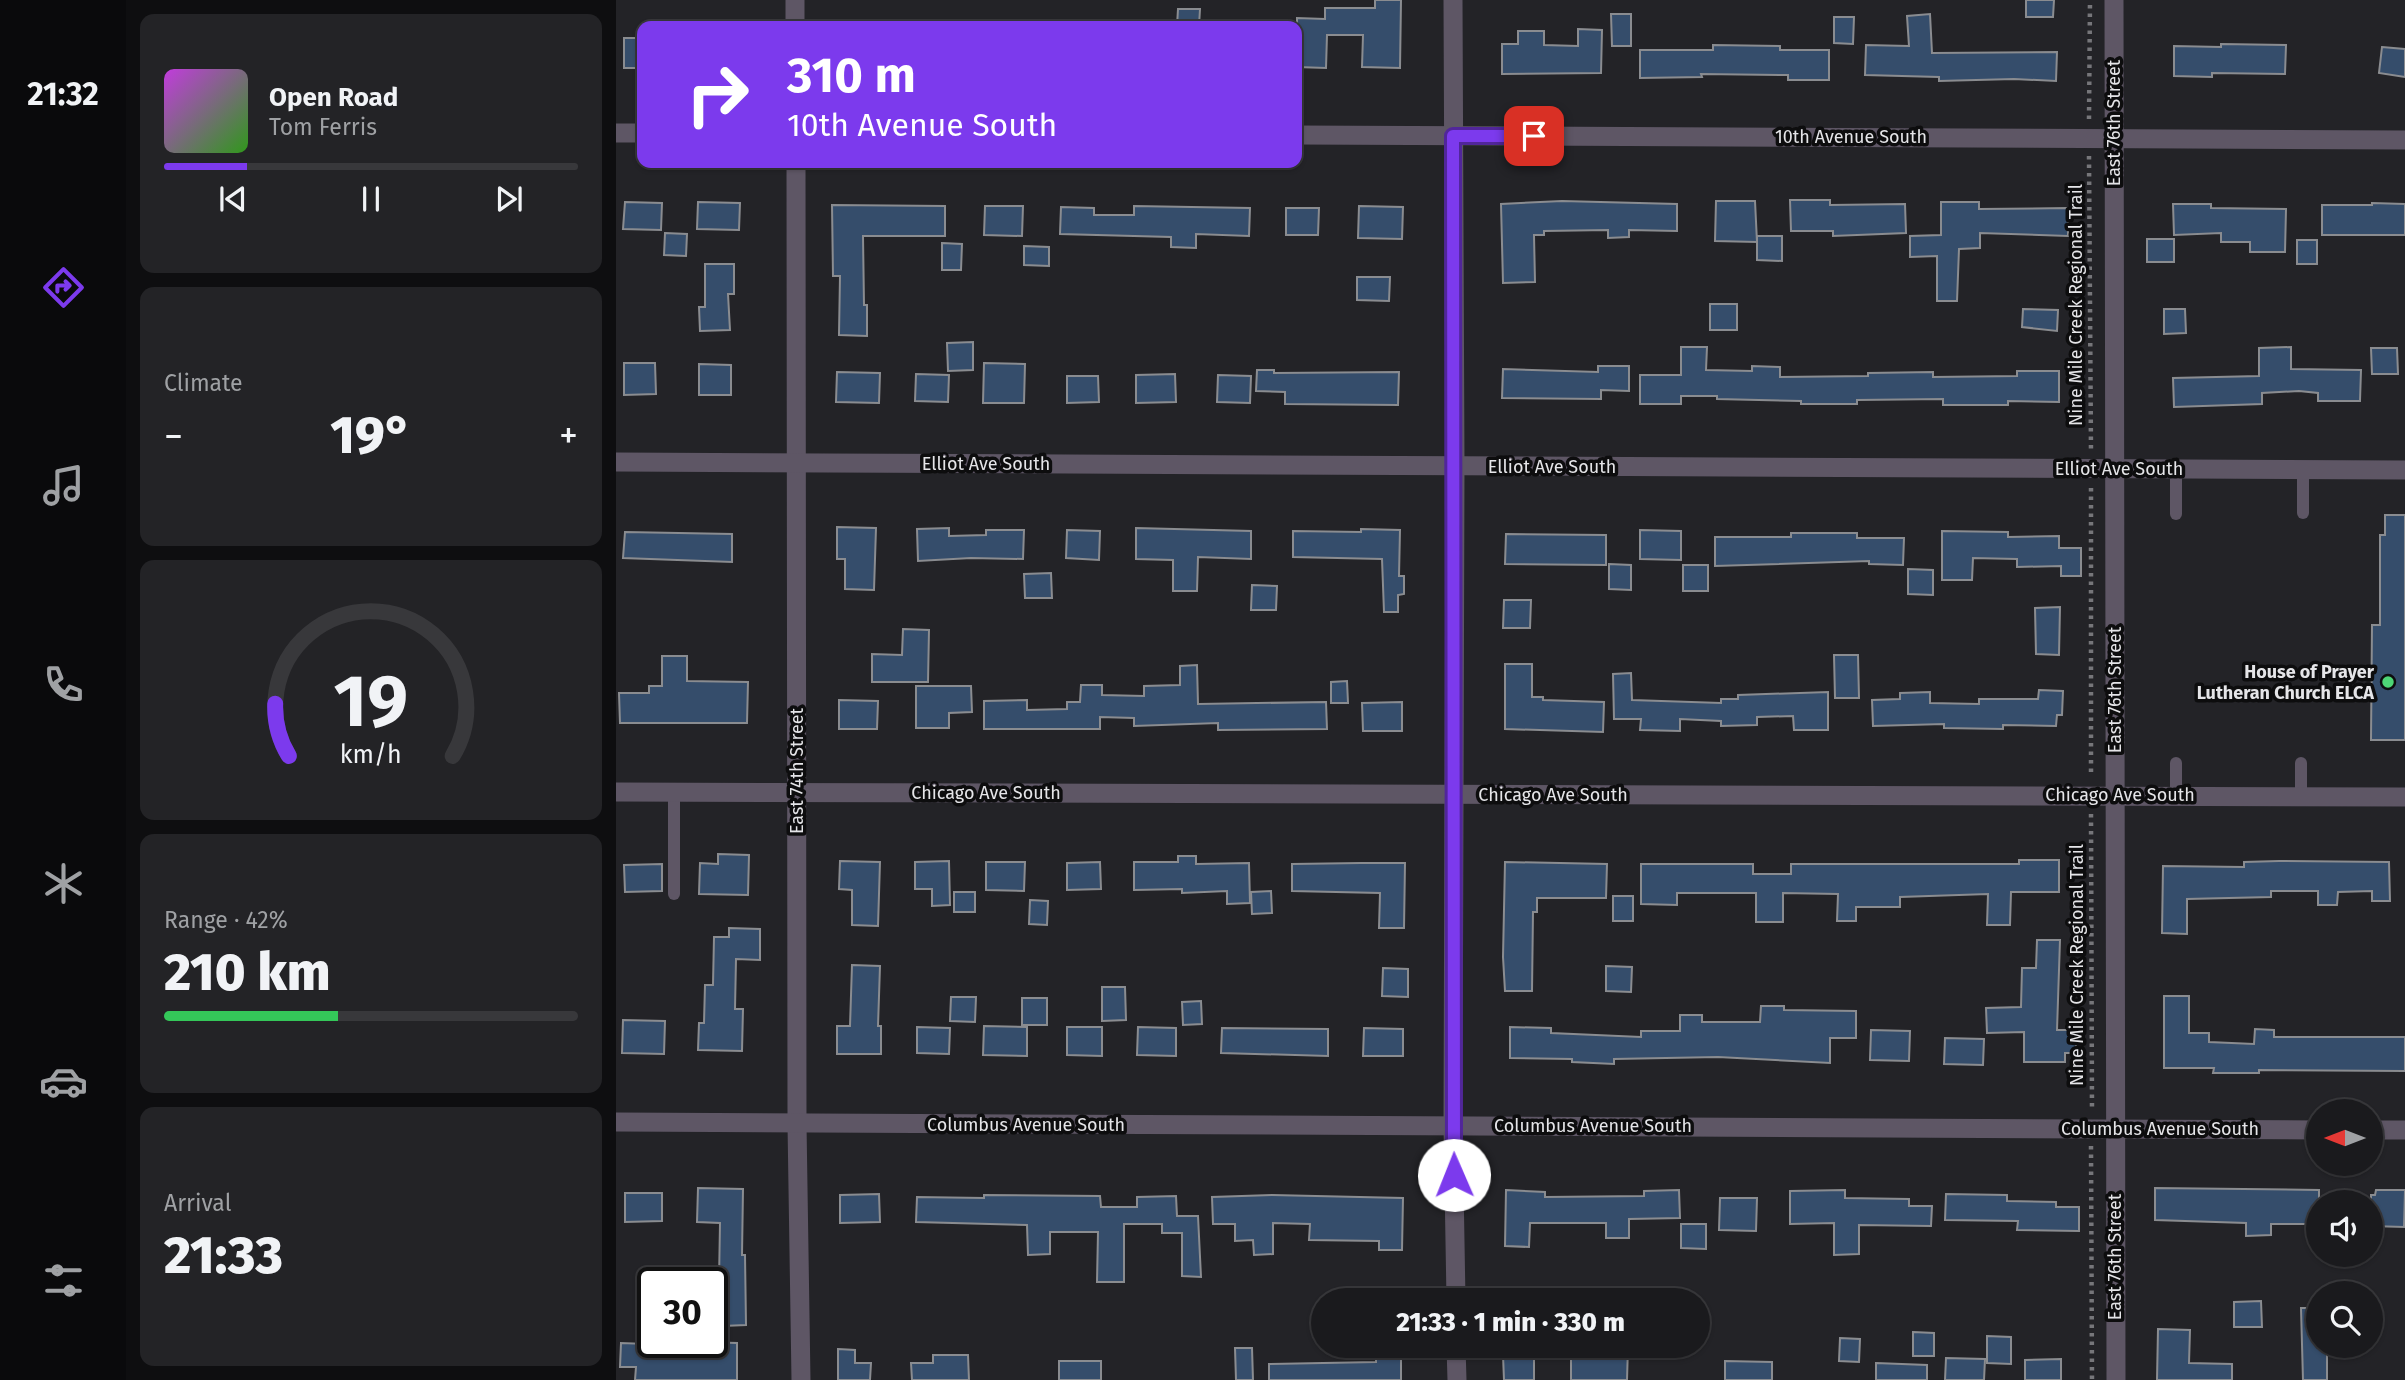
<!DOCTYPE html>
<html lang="en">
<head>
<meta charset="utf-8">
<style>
  :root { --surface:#1a1a1d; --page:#232326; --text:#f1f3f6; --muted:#9fa1a4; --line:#38383b; --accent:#7c3aed }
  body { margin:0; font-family:"Fira Sans",sans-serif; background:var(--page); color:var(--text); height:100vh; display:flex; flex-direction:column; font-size:26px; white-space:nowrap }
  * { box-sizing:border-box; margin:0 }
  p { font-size:23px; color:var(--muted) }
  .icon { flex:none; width:38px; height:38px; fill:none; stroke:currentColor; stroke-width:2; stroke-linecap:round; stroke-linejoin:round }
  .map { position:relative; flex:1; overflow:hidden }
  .side { display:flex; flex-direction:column; gap:14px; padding:14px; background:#0e0e10; width:490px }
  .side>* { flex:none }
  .top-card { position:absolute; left:21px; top:21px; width:665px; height:147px; border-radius:14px; box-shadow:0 2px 5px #0004,0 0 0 2px var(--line); background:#7c3aed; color:#fff; overflow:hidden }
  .needle { width:46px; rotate:270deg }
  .fabs { position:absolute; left:1690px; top:1099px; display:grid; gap:14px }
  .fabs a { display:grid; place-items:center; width:77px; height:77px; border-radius:50%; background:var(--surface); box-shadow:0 2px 5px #0004,0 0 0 2px var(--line); font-size:35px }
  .speed { position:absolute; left:21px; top:1267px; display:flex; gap:14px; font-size:35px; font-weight:700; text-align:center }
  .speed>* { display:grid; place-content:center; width:91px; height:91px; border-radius:50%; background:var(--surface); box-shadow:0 2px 5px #0004,0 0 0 2px var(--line); line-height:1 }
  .speed .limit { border:4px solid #111; border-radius:10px; background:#fff; color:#111 }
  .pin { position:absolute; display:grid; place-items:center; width:60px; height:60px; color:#fff; margin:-30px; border-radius:14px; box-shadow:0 4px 10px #0006 }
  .me { position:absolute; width:77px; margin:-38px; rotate:359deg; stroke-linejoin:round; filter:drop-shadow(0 0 5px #0008) }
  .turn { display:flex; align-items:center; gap:24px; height:147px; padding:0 35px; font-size:32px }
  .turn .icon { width:91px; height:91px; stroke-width:2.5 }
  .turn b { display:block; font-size:49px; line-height:60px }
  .big { font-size:52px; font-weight:800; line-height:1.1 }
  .side .card { flex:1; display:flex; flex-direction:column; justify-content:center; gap:10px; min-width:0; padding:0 24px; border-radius:14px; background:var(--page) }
  .side .dial { align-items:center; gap:0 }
  .dial svg { height:182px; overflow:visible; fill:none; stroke:var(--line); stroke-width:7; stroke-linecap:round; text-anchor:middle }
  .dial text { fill:var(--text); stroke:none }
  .song { display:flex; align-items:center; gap:21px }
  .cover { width:84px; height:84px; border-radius:10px; background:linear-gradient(135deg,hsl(290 70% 55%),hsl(110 70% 35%)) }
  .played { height:7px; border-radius:4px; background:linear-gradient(90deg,var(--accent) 20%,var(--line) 20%) }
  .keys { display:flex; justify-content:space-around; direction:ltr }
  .heat { display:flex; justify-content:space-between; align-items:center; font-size:38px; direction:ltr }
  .charge { height:10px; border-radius:5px; background:linear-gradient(90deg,#34c759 42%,var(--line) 0) }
  .trip { position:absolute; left:695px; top:1288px; width:399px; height:70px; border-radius:35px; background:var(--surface); box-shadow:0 2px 5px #0004,0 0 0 2px var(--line); font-weight:800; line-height:70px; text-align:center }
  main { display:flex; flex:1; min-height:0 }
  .menu { display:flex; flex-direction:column; width:126px; justify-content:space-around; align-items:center; background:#0a0a0c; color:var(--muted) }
  .menu .icon { width:49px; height:49px }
  .menu .on { color:var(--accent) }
  .menu b { font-size:32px; color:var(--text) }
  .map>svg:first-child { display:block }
  .building { fill:#354d6b; stroke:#8a8c90; stroke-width:2 }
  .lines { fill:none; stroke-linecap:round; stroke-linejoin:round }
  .path { stroke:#76767a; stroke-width:4.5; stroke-dasharray:3.5 5; stroke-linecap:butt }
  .service { stroke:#5e5665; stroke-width:12 }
  .minor { stroke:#5e5665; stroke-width:19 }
  .tertiary { stroke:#5e5665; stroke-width:19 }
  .route-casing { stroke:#51269a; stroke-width:18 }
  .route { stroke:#7c3aed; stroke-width:12 }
  .poi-dot { fill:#4dd676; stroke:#0d0d0e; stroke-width:2.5 }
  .labels { text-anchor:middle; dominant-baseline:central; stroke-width:7; stroke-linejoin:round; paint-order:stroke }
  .street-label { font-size:18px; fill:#e5e5e8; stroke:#0d0d0e }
  .poi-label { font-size:18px; font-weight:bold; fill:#e5e5e8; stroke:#0d0d0e; text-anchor:end }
</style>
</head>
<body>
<main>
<nav class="menu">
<b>21:32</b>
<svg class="icon on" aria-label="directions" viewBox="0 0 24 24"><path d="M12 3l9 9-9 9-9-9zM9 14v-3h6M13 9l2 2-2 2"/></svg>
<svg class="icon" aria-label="music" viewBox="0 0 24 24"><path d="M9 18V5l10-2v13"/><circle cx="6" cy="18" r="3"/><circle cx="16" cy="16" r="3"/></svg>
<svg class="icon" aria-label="phone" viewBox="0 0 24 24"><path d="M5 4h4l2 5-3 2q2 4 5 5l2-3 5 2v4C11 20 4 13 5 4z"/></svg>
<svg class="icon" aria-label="climate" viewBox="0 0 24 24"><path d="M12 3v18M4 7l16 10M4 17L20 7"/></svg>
<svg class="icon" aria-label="car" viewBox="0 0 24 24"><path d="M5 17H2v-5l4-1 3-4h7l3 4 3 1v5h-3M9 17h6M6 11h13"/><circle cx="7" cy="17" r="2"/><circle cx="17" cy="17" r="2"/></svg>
<svg class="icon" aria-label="filters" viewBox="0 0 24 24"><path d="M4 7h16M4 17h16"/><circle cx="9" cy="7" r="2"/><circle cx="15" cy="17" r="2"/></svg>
</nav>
<section class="side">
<div class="card">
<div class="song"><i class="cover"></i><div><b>Open Road</b><p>Tom Ferris</p></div></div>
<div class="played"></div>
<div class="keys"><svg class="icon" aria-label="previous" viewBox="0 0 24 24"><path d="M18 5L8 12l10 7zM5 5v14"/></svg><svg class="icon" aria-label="pause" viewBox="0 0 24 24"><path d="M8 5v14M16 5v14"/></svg><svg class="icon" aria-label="next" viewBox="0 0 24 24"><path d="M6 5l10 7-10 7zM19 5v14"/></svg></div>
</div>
<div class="card"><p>Climate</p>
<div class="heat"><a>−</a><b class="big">19°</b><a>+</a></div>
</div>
<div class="card dial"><svg viewBox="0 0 100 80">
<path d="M14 69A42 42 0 1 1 86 69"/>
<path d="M14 69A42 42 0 0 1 8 46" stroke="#7c3aed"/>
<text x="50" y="56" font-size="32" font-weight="700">19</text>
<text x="50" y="72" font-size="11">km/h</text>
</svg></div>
<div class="card"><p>Range · 42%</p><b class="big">210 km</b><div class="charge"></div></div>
<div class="card"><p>Arrival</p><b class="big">21:33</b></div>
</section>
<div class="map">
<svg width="1789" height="1380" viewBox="0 0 1789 1380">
  <rect width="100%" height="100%" fill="#232327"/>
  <g class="building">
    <path d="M759 0H785L784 68 746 67 747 35H711L710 68 681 67V18L709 19V8H759Z"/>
    <path d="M1410 0H1438L1437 17H1410Z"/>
    <path d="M562 9H584L583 26H561Z"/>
    <path d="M995 14H1015V46H996Z"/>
    <path d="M1314 14 1316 53 1441 52 1440 81 1398 79 1323 81V77L1249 75 1250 45 1293 46 1291 16Z"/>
    <path d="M1218 17H1238L1237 44 1218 43Z"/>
    <path d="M962 29 986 30 985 73 886 74V44H902V31H928V45L962 46Z"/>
    <rect x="8" y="38" width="18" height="30"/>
    <path d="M1605 44 1670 45 1669 74 1596 73V77L1558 76V46L1605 47Z"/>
    <path d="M1097 45 1164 46V50H1213V80H1172V75L1085 74 1086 77 1024 78V50H1097Z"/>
    <path d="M1766 47 1789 49V77L1763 73Z"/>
    <path d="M1174 200H1214V205L1289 204 1290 233 1217 236V231H1175Z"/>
    <path d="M946 201 1061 204V231L1013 230V237L992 238V230L928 231V235H918L919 282 887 283 885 204Z"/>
    <path d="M1100 201H1139L1141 242 1099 241Z"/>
    <path d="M9 202 46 203 45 230 7 229Z"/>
    <path d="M82 202 124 203 123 230 81 229Z"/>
    <path d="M1325 202H1363V209L1452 208V236L1364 233V248L1343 249 1341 301H1321V256L1294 257V236L1325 235Z"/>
    <path d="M1756 203 1789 204V235H1706V205H1756Z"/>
    <path d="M1557 204H1595V208L1670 209 1669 252H1634V242H1605V233L1558 235Z"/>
    <path d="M216 205 329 206V236H247L248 305H251V336L223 335 224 276H217Z"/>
    <path d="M369 206H407L406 236 368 235Z"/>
    <path d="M518 206 634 208 633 236 580 234V248L555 247V237L444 234 445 207 478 208V215H518Z"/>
    <path d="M743 206 787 207 786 239 742 238Z"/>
    <path d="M670 208H703L702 235H670Z"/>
    <path d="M49 233 71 234 70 256 48 255Z"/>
    <path d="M1141 236H1166V261L1141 260Z"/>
    <rect x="1531" y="239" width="27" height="23"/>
    <rect x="1681" y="240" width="20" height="24"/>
    <path d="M326 243 346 244 345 270H326Z"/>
    <path d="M408 246 433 247V266L408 265Z"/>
    <path d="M89 264H118V294H112L114 330 84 331 83 307H89Z"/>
    <path d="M741 277H774L773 301 741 300Z"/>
    <rect x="1094" y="304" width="27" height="26"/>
    <path d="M1407 309 1442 310 1441 331 1406 327Z"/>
    <path d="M1548 309H1569L1570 333 1548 334Z"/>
    <path d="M357 342V370L332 371 331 343Z"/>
    <path d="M1065 347H1091L1090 370 1136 371V366L1164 367V377L1252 376V373L1317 372V377L1401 376V371H1443V402L1392 401V405H1327V399L1241 400V404H1185V401L1101 399V396H1065V404H1024V375H1065Z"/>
    <path d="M1675 347V369L1745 370 1744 401H1702V393L1683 391 1646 393V404L1558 407 1557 378 1643 376V348Z"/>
    <path d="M1755 348H1781L1782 374H1756Z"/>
    <path d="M8 363H39L40 394 8 395Z"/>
    <path d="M368 363 409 364 408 403H367Z"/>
    <path d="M83 364 115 365V395H83Z"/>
    <path d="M982 366H1013V391L985 390V399L886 398 887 369 982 372Z"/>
    <path d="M641 370H658V373L783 372 782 405 669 404V392L640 391Z"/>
    <path d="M221 372 264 373 263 403 220 402Z"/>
    <path d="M300 374 333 375 332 402 299 401Z"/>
    <path d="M559 374 560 402 520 403V375Z"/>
    <path d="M602 375 635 376 634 403 601 402Z"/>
    <path d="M451 376H482L483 402 451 403Z"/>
    <path d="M1769 515H1789V740H1755L1756 625H1764V535H1769Z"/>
    <path d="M221 527 260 528 258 590 229 589V559H221Z"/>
    <path d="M333 528V536L370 535V530H408L407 559 355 558 302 561 301 529Z"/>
    <path d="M520 528 635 531V559L582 557 581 591H557V560L520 559Z"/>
    <path d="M745 529 784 530 783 576H788V594L782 595V612H768L766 559 677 557V531L745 532Z"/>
    <path d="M451 530 484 531 483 560 450 558Z"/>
    <path d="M1024 530 1065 531V560L1024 559Z"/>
    <path d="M1326 531 1392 532V537L1443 536V548H1465V576H1445V566L1401 567V559L1357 558 1356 580H1326Z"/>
    <path d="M9 532 116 534V562L7 558Z"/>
    <path d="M1175 533H1241V538H1288L1287 565 1253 564V561L1099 566V537H1175Z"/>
    <path d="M890 534 990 535V565L889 564Z"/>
    <path d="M993 564 1015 565V590L993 589Z"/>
    <rect x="1067" y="565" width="25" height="26"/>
    <path d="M1292 569 1317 570V595L1292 594Z"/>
    <path d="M435 573 436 598H409L408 574Z"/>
    <path d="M636 585 661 586 660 610H635Z"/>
    <path d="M888 600H915L914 628H887Z"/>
    <path d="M1444 607 1443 655 1420 654 1419 608Z"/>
    <path d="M287 629 313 630 312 682H256V654L286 655Z"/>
    <path d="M1218 655H1242L1243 698H1219Z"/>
    <path d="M46 656H71V681L132 682 131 723H4L3 693H33V686H46Z"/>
    <path d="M889 664H916V697H927V700L988 702 987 732 889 729Z"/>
    <path d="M581 665 582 704 710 702 711 729 602 730V723L518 726V718L484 717V729H368V701L411 700V710L451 709V702H464L465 685H486V695L528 696V686L564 685V666Z"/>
    <path d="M1015 673 1016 700 1105 703V699H1122V695L1212 692V730H1178L1177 716 1141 717V725L1105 726V721L1064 719V731L1024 730 1025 719H998L997 674Z"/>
    <path d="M731 681 732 703H715V682Z"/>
    <path d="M300 686H355L356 712 333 713V728H300Z"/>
    <path d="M1423 690 1447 691 1446 715H1441L1440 726 1387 725V729L1328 728V724L1257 726 1256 700 1284 699V693L1314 692V703L1363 704V699H1422Z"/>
    <path d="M223 700 262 701 261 729H223Z"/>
    <path d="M786 702V731H747L746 703Z"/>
    <path d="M102 854 133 855 132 895 83 894 84 863 102 864Z"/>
    <path d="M562 856H580V864L633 863 634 903 611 904V891L566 893V889L518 890V862H562Z"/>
    <path d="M1403 860H1443V892H1395L1394 925H1371L1372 894 1284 897V907H1240V921H1221L1222 894 1167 893V922H1140V893H1061V905L1025 904V864H1137V874H1175V864H1403Z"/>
    <path d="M224 861 264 862 262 926 236 925V890L223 889Z"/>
    <path d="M333 861 334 905 316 906V889H299V862Z"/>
    <path d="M1663 861 1773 862 1774 901H1756V891L1722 892 1721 905H1702V891H1655V897L1571 899V934L1546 933 1547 866 1628 867V862Z"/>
    <path d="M370 862H409L408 891 370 890Z"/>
    <path d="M484 862 485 889 451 890V863Z"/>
    <path d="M889 862 991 864 990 898H921V912H917L916 991H889L887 957Z"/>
    <path d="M745 863H789L788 928H763L764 893 676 891V864Z"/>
    <path d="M46 864V891L9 892 8 865Z"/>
    <path d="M655 891 656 913 636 914 635 892Z"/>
    <rect x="338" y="892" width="21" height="20"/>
    <rect x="997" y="896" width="20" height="25"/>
    <path d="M414 900 432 901 431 925 413 924Z"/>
    <path d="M113 928 144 929V960L120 959 119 1009H127L126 1051 82 1050 83 1023H88L89 985H97L98 937H113Z"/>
    <path d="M1421 940H1444L1441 1030H1460V1053H1449V1062H1408V1032L1371 1033 1370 1008 1405 1007 1406 968H1420Z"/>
    <path d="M236 965 264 966 262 1026H265V1054H221V1026H234Z"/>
    <path d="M990 966 1016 967 1015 992 990 991Z"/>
    <path d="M767 968 792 969V997L766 996Z"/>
    <path d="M486 987H509L510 1020 486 1021Z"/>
    <path d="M1548 996H1573V1033H1593V1042L1638 1044 1639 1029 1658 1030V1037H1789V1071L1643 1070V1073H1597L1598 1068H1548Z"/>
    <path d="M335 997H360L359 1022 334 1021Z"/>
    <rect x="406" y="998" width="25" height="27"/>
    <path d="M585 1001 586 1024 567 1025 566 1002Z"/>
    <path d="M1145 1006H1168V1010L1240 1011V1038H1214V1063L1102 1057 998 1059V1064L956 1062V1059L894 1058V1027L935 1028V1033L1025 1037V1031H1064V1015H1086V1022H1144Z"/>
    <path d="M7 1020 49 1021 48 1054 6 1053Z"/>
    <path d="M368 1026 411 1027V1056L367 1055Z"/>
    <path d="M301 1027 334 1028 333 1054 301 1053Z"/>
    <path d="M451 1027H486V1056L451 1055Z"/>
    <path d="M522 1027 560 1028V1056L521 1055Z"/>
    <path d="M606 1028 712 1029V1056L605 1053Z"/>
    <path d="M748 1028 787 1029V1056H747Z"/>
    <path d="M1255 1030 1294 1031 1293 1061 1254 1060Z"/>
    <path d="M1329 1038 1368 1039 1367 1065 1328 1064Z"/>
    <path d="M82 1188 127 1189 126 1255H129L130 1325 107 1326 106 1282H103L104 1223 81 1222Z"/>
    <path d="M1539 1188 1703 1190V1224H1655V1235L1630 1236V1223L1539 1220Z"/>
    <path d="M890 1190 929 1192V1197L1028 1196V1191L1063 1190 1064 1218 1013 1219V1238H990V1223H914L913 1247 889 1246Z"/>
    <path d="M1229 1190V1198L1293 1199V1206H1316L1315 1226 1243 1225V1254L1218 1255V1223L1174 1224V1191Z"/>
    <path d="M1760 1190H1789L1788 1227 1755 1226V1195H1759Z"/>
    <path d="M9 1193H46V1221L9 1222Z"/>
    <path d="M263 1194 264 1222 224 1223V1195Z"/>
    <path d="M1330 1194 1391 1195V1201L1440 1202V1207H1463V1231L1401 1230 1402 1221 1329 1220Z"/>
    <path d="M368 1195 484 1196 485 1207H521V1197L560 1196 561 1216H582L585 1277 566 1276V1233H546V1224H508V1282H481L482 1232H434V1254L412 1255 411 1225 300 1222 301 1197 368 1198Z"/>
    <path d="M656 1195 787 1198 786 1250H763V1241L693 1240 694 1224 657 1223V1254L638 1255 637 1240 619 1241V1224H597L596 1197Z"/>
    <path d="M1104 1198H1141L1140 1231 1103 1230Z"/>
    <path d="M1065 1224H1090V1249L1065 1248Z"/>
    <path d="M1645 1301 1646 1327H1618V1302Z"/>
    <path d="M1685 1308H1703V1346H1711V1380H1687Z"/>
    <path d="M1542 1329 1574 1330 1573 1363 1616 1364V1380H1541Z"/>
    <path d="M1297 1332 1318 1333V1356H1297Z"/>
    <path d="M1371 1336 1395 1337V1364L1371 1363Z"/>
    <path d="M1224 1338 1244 1339 1243 1362 1223 1361Z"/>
    <path d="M85 1342 121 1343V1380H19L20 1367H4L5 1343 85 1346Z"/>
    <path d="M760 1346H785V1380H653V1364L760 1362Z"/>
    <path d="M980 1346H1012L1011 1380H955V1358L980 1359Z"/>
    <path d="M619 1348H636L637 1380H620Z"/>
    <path d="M222 1349 239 1350V1363H255L254 1380H222Z"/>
    <path d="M918 1354V1380H888L887 1355Z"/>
    <path d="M317 1355H352L353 1380H296L295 1363H317Z"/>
    <path d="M1330 1358 1369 1359 1368 1380H1329Z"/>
    <path d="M1445 1359V1380H1409V1360Z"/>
    <rect x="443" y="1361" width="42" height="19"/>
    <path d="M1109 1361 1156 1362V1380H1109Z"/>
    <path d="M1260 1363 1311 1365V1380H1260Z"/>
  </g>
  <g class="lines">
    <g class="path">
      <path d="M1473 119 1474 0"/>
      <path d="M1473 156 1475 452"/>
      <path d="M1475 488V777"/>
      <path d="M1475 814 1476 1110"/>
      <path d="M1475 1146 1476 1380"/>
    </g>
    <g class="service">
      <path d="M1560 470V514"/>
      <path d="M1687 513V470"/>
      <path d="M1560 763V795"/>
      <path d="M1685 796V763"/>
      <path d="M58 894V792"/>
    </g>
    <g class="minor">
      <path d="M179 0V26"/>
      <path d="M837 0 839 466 837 1125 840 1300"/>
      <path d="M0 133H26"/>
      <path d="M681 135 1789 140"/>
      <path d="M180 163 181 1124 185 1380"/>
      <path d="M0 462 1789 470"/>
      <path d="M0 792 1789 797"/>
      <path d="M0 1122 1703 1130"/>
      <path d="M1755 1130H1789"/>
      <path d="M840 1346 841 1380"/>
    </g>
    <path class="tertiary" d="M1498 0 1500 1380"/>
  </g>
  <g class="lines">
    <defs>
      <path id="route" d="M838 1175 837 136H918"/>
    </defs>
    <use href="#route" class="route-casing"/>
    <use href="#route" class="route"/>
  </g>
  <circle class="poi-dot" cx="1772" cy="682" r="7"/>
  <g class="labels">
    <g class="street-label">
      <text transform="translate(1498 123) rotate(-90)">East 76th Street</text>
      <text x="1235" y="137">10th Avenue South</text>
      <text transform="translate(1460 305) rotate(-90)">Nine Mile Creek Regional Trail</text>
      <text x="370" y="464">Elliot Ave South</text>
      <text x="936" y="467">Elliot Ave South</text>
      <text x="1503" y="469">Elliot Ave South</text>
      <text transform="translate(1499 690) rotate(-90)">East 76th Street</text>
      <text transform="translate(181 771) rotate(-90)">East 74th Street</text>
      <text x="370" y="793">Chicago Ave South</text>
      <text x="937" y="795">Chicago Ave South</text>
      <text x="1504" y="795">Chicago Ave South</text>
      <text transform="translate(1461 965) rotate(-90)">Nine Mile Creek Regional Trail</text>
      <text x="410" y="1125">Columbus Avenue South</text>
      <text x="977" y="1126">Columbus Avenue South</text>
      <text x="1544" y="1129">Columbus Avenue South</text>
      <text transform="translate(1499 1257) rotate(-90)">East 76th Street</text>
    </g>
    <g class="poi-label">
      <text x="1758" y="672">House of Prayer<tspan x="1758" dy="21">Lutheran Church ELCA</tspan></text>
    </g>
  </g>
</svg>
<div class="fabs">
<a><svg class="needle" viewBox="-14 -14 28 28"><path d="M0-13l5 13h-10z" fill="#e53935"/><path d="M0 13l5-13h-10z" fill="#9fa1a4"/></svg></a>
<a><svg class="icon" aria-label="sound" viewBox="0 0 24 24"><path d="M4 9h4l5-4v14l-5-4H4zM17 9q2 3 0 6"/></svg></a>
<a><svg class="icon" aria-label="search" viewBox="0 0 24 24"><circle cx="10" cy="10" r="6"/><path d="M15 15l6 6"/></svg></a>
</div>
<div class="speed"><div class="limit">30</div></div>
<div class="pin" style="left:918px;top:136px;background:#d93025"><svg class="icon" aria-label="arrive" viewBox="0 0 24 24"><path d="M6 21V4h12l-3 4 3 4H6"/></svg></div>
<svg class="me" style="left:838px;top:1175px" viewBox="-20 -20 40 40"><circle r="19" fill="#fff"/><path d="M0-13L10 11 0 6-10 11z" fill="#7c3aed"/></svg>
<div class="trip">21:33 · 1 min · 330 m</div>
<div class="top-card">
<div class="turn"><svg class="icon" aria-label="right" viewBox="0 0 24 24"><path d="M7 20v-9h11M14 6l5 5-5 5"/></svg><div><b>310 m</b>10th Avenue South</div></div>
</div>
</div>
</main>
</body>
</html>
